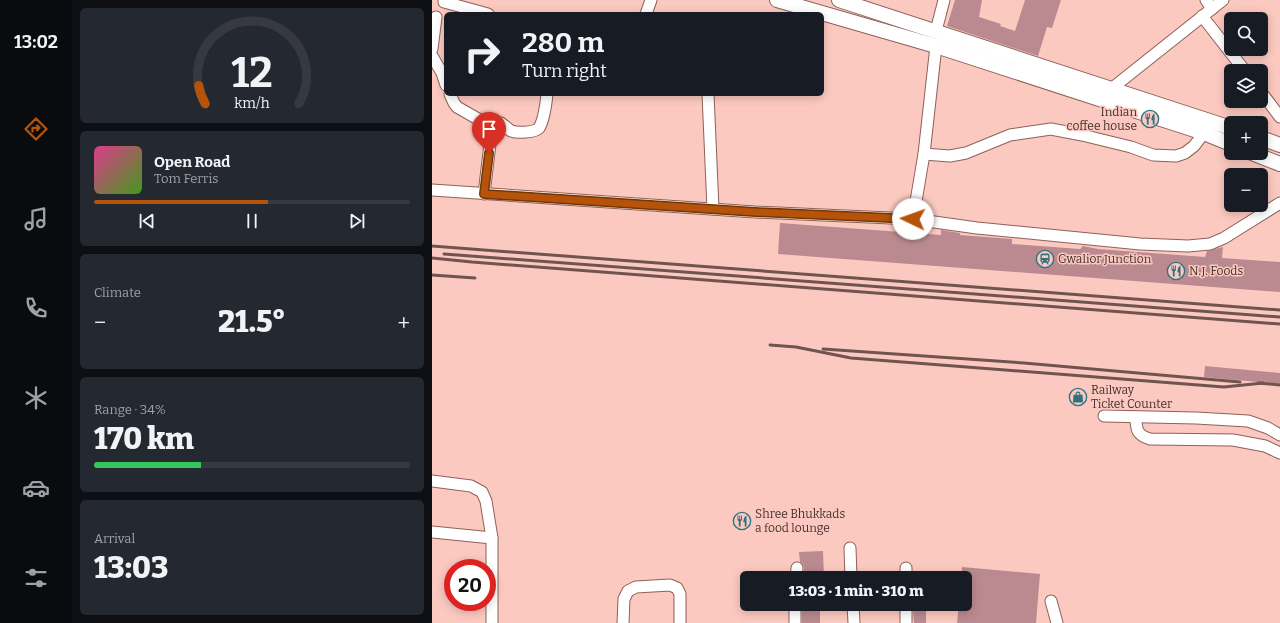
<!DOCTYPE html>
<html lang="en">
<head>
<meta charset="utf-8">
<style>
  :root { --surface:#171b24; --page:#242831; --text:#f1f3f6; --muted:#9ea1a6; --line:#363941; --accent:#b45309 }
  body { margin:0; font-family:Bitter,serif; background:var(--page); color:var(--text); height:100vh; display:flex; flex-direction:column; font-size:15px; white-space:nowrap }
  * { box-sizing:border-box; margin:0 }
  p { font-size:13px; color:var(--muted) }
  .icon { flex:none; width:22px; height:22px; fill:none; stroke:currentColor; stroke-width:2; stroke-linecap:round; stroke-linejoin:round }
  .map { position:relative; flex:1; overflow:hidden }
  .panel { display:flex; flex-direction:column; gap:8px; padding:8px; background:#0d0f14; width:360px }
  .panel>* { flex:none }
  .hud { position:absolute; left:12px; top:12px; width:380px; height:84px; border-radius:6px; box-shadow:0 2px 10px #0003; background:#171b24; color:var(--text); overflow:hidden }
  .tools { position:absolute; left:792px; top:12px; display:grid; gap:8px }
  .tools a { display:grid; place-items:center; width:44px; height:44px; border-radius:6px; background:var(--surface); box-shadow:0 2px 10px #0003; font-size:20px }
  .speed { position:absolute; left:12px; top:559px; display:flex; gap:8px; font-size:20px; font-weight:700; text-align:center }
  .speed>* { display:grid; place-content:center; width:52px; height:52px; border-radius:50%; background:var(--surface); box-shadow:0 2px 10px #0003; line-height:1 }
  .speed .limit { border:6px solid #d22; background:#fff; color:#111 }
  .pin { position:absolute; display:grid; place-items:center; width:34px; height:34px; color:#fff; margin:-41px -17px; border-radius:50% 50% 50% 0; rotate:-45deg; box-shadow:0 0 4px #0007 }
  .pin .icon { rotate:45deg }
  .me { position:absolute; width:44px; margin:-22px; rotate:273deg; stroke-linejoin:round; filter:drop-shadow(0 0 3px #0008) }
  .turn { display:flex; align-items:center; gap:14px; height:84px; padding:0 12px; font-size:18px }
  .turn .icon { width:52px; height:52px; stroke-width:2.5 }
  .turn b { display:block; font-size:28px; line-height:34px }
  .big { font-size:30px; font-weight:800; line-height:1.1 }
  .panel .card { flex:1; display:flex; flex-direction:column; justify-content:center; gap:6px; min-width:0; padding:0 14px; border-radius:6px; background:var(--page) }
  .panel .dial { align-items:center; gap:0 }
  .dial svg { height:104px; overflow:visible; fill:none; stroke:var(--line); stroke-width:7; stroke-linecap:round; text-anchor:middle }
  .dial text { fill:var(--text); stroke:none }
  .song { display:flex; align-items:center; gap:12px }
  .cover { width:48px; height:48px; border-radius:6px; background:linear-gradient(135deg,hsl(330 70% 55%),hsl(100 70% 35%)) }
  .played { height:4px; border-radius:2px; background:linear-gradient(90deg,var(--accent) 55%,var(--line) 55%) }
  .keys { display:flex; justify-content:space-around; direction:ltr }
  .heat { display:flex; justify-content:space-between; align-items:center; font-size:22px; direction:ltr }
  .charge { height:6px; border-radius:3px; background:linear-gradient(90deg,#34c759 34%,var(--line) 0) }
  .trip { position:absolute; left:308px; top:571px; width:232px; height:40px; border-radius:6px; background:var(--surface); box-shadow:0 2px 10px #0003; font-weight:800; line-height:40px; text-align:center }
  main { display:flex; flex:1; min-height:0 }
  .menu { display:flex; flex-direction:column; width:72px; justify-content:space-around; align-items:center; background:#090b0e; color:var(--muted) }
  .menu .icon { width:28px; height:28px }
  .menu .current { color:var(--accent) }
  .menu b { font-size:18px; color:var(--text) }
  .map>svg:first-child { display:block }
  .building { fill:#ba8a90 }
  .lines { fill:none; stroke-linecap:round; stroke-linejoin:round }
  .minor-casing { stroke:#8d6159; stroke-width:13 }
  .major-casing { stroke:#8d6159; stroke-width:16 }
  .minor { stroke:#fff; stroke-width:11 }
  .major { stroke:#fff; stroke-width:14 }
  .rail { stroke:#70544f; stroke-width:3 }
  .route-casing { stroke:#753606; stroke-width:10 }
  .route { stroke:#b45309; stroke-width:7 }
  .labels { text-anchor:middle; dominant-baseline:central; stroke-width:3; stroke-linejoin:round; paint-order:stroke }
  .poi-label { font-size:12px; fill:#45312d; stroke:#fcc9c0; text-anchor:start }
</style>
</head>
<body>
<main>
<nav class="menu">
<b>13:02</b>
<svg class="icon current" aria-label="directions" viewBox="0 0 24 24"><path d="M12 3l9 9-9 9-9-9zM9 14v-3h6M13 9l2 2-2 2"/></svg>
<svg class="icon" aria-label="music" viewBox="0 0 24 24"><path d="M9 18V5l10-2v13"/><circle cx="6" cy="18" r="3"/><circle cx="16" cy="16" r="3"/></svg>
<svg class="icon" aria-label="phone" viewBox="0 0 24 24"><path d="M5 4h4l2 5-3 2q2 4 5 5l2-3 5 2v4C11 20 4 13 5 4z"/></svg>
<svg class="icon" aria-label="climate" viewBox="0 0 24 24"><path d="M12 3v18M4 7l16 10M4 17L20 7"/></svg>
<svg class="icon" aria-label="car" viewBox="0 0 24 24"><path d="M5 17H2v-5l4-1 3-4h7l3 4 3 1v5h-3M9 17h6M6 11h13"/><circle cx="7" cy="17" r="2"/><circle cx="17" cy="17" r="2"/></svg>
<svg class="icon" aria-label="filters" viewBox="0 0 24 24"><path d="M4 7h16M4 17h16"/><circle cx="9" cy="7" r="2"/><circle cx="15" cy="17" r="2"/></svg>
</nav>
<section class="panel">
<div class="card dial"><svg viewBox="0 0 100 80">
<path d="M14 69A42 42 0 1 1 86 69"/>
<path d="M14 69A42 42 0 0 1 9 55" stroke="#b45309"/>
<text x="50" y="56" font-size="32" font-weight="700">12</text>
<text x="50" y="72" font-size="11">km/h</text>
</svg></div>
<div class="card">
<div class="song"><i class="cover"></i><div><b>Open Road</b><p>Tom Ferris</p></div></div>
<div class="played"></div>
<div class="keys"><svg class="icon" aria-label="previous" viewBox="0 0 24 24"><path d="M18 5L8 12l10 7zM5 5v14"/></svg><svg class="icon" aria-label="pause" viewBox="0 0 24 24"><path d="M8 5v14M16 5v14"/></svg><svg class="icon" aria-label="next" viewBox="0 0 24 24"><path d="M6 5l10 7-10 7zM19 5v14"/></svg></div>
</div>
<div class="card"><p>Climate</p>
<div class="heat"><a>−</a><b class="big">21.5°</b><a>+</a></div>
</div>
<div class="card"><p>Range · 34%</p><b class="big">170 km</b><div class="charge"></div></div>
<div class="card"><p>Arrival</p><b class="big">13:03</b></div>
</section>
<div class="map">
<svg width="848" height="623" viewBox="0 0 848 623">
  <rect width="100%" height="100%" fill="#fcc9c0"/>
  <g class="building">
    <path d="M523 0H550L547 17 569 24 568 26 583 31 593 0H629L620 28 615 27 606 56 515 26Z"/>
    <path d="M348 223 509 235V230L528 233V235L580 239V244L648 249 651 246 666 249 773 257 775 251 791 247 790 258 848 262V292L346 254Z"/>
    <path d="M773 366 848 373V384L772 377Z"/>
    <path d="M391 551 392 578H371L372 568 371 565 368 562 367 552Z"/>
    <path d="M530 567 608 574 604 623H525L527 604H533V578H529Z"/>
    <rect x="370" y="604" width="18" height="19"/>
    <path d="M481 610H494V623H482Z"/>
  </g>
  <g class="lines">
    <defs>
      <g id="minor">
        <path d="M774 0 780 9"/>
        <path d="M12 2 56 14"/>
        <path d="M214 14 219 0"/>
        <path d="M770 16 813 71"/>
        <path d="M504 31 512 0"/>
        <path d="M0 49 4 17"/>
        <path d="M0 56 10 73 14 85"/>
        <path d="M679 89 791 0"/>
        <path d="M829 92 848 117"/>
        <path d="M18 94 22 103 25 107 60 127"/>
        <path d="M276 94 281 209"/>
        <path d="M492 154 518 156 534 153 578 135 619 129 650 135 699 147 721 155 744 156 753 153 762 146 772 133"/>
        <path d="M0 190 323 212 481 219 545 228 708 244 756 246 778 244 792 238 848 203"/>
        <path d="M52 194 60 127 69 123C72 125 76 129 79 131 85 133 102 133 107 128 112 120 114 104 115 94"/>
        <path d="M481 219 492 154 504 46"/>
        <path d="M672 416 764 418 816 421 836 428 848 435"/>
        <path d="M704 417C704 430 705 435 718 439L801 440 833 446 848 453"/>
        <path d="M0 481 39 486 50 492 54 501 60 538V623"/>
        <path d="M0 532 60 538"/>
        <path d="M418 548 419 578"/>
        <path d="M364 578 365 568"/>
        <path d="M474 578V568"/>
        <path d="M619 601 625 623"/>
        <path d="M421 604 422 623"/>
        <path d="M191 623 192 599 196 591 204 587 238 585 245 588 248 594V623"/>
        <path d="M363 623V604"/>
        <path d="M474 623V604"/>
      </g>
      <g id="major">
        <path d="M345 0 504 46 772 133 799 144"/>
        <path d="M407 0 799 128"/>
        <path d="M829 138 848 145"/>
        <path d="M820 153 848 164"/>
      </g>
    </defs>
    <use href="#minor" class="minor-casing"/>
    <use href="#major" class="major-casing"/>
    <use href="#minor" class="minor"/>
    <use href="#major" class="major"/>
    <g class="rail">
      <path d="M0 246 848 310"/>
      <path d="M12 254 848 317"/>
      <path d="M0 258 40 262 848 324"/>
      <path d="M0 275 43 278"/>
      <path d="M338 345 364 347 419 358 792 387 831 383"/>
      <path d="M391 349 592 363 808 382"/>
      <path d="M826 383 848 385"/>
    </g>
  </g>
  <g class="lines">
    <defs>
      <path id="route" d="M57 153 52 194 323 212 481 219"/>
    </defs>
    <use href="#route" class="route-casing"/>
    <use href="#route" class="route"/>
  </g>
  <defs>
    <symbol id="restaurant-ring" viewBox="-11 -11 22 22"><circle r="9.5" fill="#fcc9c0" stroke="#2d7480" stroke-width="1.5"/><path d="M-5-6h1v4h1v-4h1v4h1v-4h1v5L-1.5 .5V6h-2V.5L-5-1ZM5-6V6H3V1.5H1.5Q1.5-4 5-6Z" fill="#2d7480"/></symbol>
    <symbol id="station-ring" viewBox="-11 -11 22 22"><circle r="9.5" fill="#fcc9c0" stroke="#2d7480" stroke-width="1.5"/><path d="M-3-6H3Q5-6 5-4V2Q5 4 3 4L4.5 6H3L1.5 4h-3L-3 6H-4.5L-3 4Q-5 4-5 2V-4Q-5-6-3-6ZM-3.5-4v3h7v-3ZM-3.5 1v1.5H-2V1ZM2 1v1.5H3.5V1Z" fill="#2d7480"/></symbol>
    <symbol id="shop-ring" viewBox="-11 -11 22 22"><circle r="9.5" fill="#fcc9c0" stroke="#2d7480" stroke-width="1.5"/><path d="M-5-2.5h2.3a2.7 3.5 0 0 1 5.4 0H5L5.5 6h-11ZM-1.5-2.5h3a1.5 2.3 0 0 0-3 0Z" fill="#2d7480"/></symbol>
  </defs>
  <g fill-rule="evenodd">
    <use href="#restaurant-ring" x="708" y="109" width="20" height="20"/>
    <use href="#station-ring" x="603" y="249" width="20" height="20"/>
    <use href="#restaurant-ring" x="734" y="261" width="20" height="20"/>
    <use href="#shop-ring" x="636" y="387" width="20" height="20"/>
    <use href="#restaurant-ring" x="300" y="511" width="20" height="20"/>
  </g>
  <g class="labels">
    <g class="poi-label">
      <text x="705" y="112" text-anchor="end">Indian<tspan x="705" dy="14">coffee house</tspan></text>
      <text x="626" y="259">Gwalior Junction</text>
      <text x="757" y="271">N.J. Foods</text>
      <text x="659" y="390">Railway<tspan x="659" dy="14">Ticket Counter</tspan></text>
      <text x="323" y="514">Shree Bhukkads<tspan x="323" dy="14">a food lounge</tspan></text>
    </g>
  </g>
</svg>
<div class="tools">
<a><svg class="icon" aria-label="search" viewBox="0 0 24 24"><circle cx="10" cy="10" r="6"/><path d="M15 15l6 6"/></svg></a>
<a><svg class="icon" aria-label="layers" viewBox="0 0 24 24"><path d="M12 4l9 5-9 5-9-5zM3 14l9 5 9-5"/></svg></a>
<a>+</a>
<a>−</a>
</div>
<div class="speed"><div class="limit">20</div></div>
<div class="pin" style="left:57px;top:153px;background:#d93025"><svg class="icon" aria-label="arrive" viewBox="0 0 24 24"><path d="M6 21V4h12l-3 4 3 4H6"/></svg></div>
<svg class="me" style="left:481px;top:219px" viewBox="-20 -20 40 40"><circle r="19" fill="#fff"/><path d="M0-13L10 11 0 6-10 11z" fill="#b45309"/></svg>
<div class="trip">13:03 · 1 min · 310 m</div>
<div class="hud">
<div class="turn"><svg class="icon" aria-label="right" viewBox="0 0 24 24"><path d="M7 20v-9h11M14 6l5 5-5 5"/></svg><div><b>280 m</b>Turn right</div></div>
</div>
</div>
</main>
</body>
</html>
